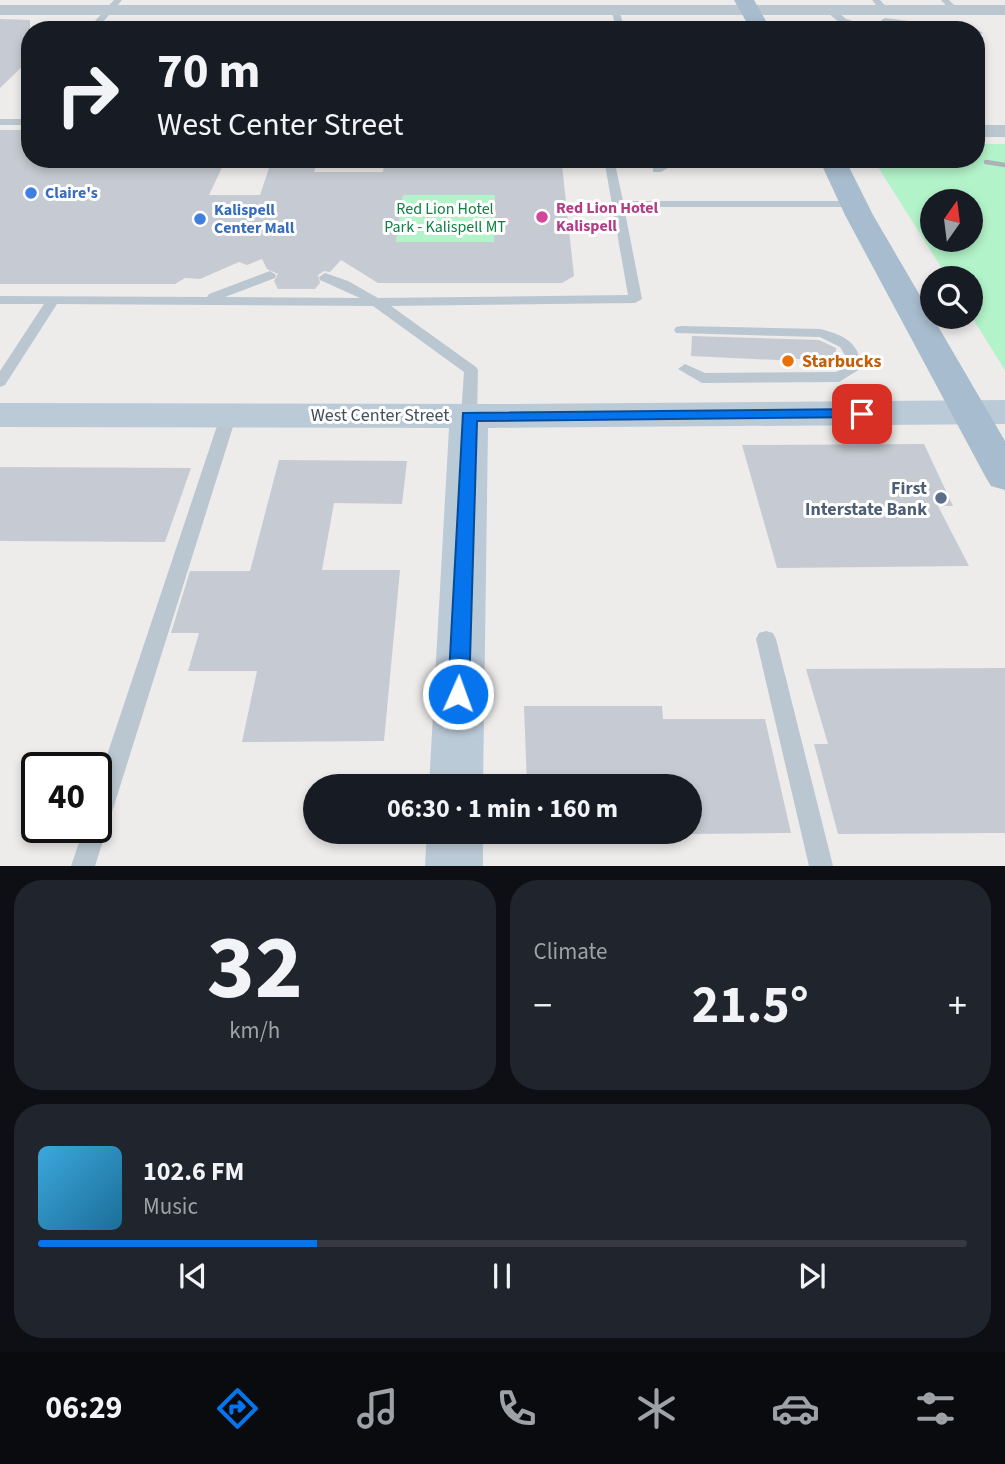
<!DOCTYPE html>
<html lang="en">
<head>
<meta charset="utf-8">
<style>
  :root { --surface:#171b24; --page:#20242c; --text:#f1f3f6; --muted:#9ea1a6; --line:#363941; --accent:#0675ed }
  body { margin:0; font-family:"Source Sans 3",sans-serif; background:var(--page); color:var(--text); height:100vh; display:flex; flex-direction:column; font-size:26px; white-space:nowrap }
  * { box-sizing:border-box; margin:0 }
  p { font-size:23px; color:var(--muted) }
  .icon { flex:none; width:38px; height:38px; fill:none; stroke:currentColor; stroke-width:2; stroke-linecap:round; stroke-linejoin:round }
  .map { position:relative; height:866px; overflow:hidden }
  .sheet { display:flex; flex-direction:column; gap:14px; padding:14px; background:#0d0f14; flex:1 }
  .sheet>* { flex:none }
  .hud { position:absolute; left:21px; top:21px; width:964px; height:147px; border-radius:28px; box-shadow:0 4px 10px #0003; background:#171b24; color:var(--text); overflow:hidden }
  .needle { width:46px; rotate:14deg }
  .fabs { position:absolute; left:920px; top:189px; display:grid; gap:14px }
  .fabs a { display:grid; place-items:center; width:63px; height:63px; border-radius:50%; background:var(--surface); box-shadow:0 4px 10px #0003; font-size:35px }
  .speed { position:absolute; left:21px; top:752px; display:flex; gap:14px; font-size:35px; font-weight:700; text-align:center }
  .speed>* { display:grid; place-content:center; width:91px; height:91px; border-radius:50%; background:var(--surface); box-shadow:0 4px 10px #0003; line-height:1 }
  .speed .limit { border:4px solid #111; border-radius:10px; background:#fff; color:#111 }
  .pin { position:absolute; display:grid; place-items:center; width:60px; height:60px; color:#fff; margin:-30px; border-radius:14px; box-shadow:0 4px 10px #0006 }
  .me { position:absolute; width:77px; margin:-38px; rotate:2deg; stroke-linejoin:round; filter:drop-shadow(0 0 5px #0008) }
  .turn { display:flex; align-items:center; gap:24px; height:147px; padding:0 21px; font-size:32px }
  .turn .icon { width:91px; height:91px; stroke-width:2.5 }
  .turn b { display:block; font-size:49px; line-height:60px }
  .big { font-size:52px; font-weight:700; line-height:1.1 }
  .sheet .widget { flex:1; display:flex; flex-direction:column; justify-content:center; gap:10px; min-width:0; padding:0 24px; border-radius:28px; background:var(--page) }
  .sheet .dial { align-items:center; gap:0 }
  .dial b { font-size:91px; line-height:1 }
  .song { display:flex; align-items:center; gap:21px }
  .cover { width:84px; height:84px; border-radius:10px; background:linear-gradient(135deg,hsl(200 70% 55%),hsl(200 70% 35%)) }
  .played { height:7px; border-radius:4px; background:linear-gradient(90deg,var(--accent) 30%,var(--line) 30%) }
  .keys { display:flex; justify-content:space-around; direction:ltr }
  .heat { display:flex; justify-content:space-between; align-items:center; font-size:38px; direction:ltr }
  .sheet .tiles { flex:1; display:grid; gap:14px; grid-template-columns:1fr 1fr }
  .widget:last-child { grid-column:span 2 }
  .trip { position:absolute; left:303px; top:774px; width:399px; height:70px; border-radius:35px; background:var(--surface); box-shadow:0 4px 10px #0003; font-weight:700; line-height:70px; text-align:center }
  .dock { display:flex; height:112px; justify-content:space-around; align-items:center; background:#090b0e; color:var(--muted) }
  .dock .icon { width:49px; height:49px }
  .dock .selected { color:var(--accent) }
  .dock b { font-size:32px; color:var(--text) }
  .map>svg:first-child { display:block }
  .green { fill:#b3f3c9; fill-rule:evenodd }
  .building { fill:#c6cad2; fill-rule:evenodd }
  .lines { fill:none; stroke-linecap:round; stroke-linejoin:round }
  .lane { fill:#bac7d0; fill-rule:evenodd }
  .street { fill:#bac7d0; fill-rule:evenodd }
  .secondary { fill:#bbcad7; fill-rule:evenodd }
  .primary { fill:#a7bcce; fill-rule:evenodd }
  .rail { stroke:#acb1b7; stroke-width:4.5 }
  .route { fill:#0675ed; stroke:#044c9a; stroke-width:2 }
  .shop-dot { fill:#3f7fe0; stroke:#fff; stroke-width:2.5 }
  .hotel-dot { fill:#d1479c; stroke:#fff; stroke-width:2.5 }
  .food-dot { fill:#e8710a; stroke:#fff; stroke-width:2.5 }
  .service-dot { fill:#5c6f8a; stroke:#fff; stroke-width:2.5 }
  .labels { text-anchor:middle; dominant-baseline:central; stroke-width:6; stroke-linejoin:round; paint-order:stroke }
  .far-shop-label { font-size:16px; font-weight:bold; fill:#366cbe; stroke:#fff; text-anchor:start }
  .far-hotel-label { font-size:16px; font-weight:bold; fill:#b23c85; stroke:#fff; text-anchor:start }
  .far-park-label { font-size:16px; fill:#0d8142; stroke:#fff }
  .food-label { font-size:18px; font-weight:bold; fill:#c56008; stroke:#fff; text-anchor:start }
  .street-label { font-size:18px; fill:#42505a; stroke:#fff }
  .service-label { font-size:18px; font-weight:bold; fill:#4e5e75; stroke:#fff; text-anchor:end }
</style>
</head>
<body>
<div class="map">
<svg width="1005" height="866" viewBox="0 0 1005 866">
  <rect width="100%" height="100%" fill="#eeebeb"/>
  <g class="green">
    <path d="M977 144H1005V370L971 316V278H948L873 159H976ZM971 201V240H933V201Z"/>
    <path d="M403 195H495L494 242H396Z"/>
  </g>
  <g class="building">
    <path d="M0 19 30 20V59L0 88Z"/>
    <path d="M0 130H30V159H226L209 195H260L271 162 317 163 314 172H383L384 165H562L574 276 562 283H378L341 260 330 272 324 271 318 275 320 283 315 289H278L274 281 278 274 267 269 262 259 247 265 239 262 200 279 185 278 175 284H0ZM403 195H495L494 242H396Z"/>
    <path d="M692 336 819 340 836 348V359H796L797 361 691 356Z"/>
    <path d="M924 444 953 506H938L969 566 777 568 742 445Z"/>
    <path d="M279 460 407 461 402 504 334 503 322 570H400L384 741 242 742 257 671H188L199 633H171L190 571H250Z"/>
    <path d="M0 467 191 468 165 542 0 541Z"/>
    <path d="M1005 668V833L838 834 814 744H828L806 669Z"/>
    <path d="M524 706H662L663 719H765L791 833 690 834V786H527Z"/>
  </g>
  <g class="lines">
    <g class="lane">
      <path d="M114 0H122L96 30H87Z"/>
      <path d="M872 0H880L889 10 882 12Z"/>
      <path d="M941 0H949L959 10 952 12Z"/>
      <path d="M615 8 619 10 625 30H617L611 10Z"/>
      <path d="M827 8H833L846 19 872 27 868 30 840 23 827 12Z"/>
      <path d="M885 18 948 26 952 29 936 30 882 22 881 20Z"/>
      <path d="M976 29 983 33 976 35Z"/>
      <rect x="0" y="119" width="30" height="6"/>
      <path d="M604 159H614L623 201H855L861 204 855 207H624L642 299 635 303 391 306 476 367 478 370 477 416 469 421 461 416 464 372 373 306 57 304 5 385 0 387V371L44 304H0V296L207 297 209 294 270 271 276 275 275 278 225 297 360 298 320 280 319 277 325 273 348 281 378 298 628 295Z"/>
      <path d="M669 159H683L661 172H653V168Z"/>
      <path d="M681 326 820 329C842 334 862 343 860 369L839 382 702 383 678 369 685 364 705 373 836 372 846 367 845 355 840 347 820 337 676 333 674 330 676 327Z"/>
      <path d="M229 409 237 414 95 866H71L84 828H96V788L221 414Z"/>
      <path d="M766 631 773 633 776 639 833 866H809L756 639 759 633Z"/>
    </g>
    <g class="street">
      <rect x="0" y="5" width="1005" height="10"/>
      <rect x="976" y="125" width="29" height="12"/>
    </g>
    <g class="secondary">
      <path d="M1005 400V424L488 428 483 786H429L449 428 0 427V403L510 404Z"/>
      <path d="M427 831H483V866H425Z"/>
    </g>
    <g class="primary">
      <path d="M734 0H754L771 30H751Z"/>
      <path d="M819 159H845L873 215 1005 441V490L991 486 985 476 845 215Z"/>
    </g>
    <path class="rail" d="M986 162 1005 165"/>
  </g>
  <path class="route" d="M862 409 867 410 869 414 867 417 477 421 469 694 466 701 458 703 451 701 448 694 463 413Z"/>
  <g class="shop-dot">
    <circle cx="31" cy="193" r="7"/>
    <circle cx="200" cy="219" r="7"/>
  </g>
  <circle class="hotel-dot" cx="542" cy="217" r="7"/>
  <circle class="food-dot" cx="788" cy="361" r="7"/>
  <circle class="service-dot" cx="941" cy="498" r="7"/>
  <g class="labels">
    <g class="far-shop-label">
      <text x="45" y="193">Claire's</text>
      <text x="214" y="210">Kalispell<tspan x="214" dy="18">Center Mall</tspan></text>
    </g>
    <g class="far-hotel-label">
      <text x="556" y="208">Red Lion Hotel<tspan x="556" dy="18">Kalispell</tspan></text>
    </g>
    <g class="far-park-label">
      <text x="445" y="209">Red Lion Hotel<tspan x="445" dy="18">Park - Kalispell MT</tspan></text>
    </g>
    <g class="food-label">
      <text x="802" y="361">Starbucks</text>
    </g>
    <g class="street-label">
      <text x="380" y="415">West Center Street</text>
    </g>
    <g class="service-label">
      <text x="927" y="488">First<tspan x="927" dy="21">Interstate Bank</tspan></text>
    </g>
  </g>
</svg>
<div class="fabs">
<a><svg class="needle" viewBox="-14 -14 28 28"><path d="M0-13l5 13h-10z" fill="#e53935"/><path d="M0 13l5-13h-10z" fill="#9ea1a6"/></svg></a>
<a><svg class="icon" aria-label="search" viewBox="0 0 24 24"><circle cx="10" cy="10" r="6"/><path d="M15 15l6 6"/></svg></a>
</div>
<div class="speed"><div class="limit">40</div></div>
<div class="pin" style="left:862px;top:414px;background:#d93025"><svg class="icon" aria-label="arrive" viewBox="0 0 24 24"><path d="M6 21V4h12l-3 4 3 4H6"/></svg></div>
<svg class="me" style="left:458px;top:694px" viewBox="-20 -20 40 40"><circle r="17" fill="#0675ed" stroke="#fff" stroke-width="3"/><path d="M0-11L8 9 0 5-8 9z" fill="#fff"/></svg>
<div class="trip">06:30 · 1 min · 160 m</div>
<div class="hud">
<div class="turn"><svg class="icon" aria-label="right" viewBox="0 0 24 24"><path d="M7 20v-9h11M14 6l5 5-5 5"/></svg><div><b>70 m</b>West Center Street</div></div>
</div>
</div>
<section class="sheet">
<div class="tiles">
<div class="widget dial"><b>32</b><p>km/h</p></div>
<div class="widget"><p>Climate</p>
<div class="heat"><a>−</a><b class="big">21.5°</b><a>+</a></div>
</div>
<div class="widget">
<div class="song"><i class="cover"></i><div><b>102.6 FM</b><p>Music</p></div></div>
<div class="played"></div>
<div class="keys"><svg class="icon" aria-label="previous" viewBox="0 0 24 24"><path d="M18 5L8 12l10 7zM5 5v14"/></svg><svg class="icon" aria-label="pause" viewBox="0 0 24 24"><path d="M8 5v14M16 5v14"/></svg><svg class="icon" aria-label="next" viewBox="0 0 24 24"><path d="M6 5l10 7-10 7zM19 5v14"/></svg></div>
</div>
</div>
</section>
<nav class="dock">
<b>06:29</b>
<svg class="icon selected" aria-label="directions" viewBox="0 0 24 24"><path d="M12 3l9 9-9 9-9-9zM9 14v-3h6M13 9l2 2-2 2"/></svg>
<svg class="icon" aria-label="music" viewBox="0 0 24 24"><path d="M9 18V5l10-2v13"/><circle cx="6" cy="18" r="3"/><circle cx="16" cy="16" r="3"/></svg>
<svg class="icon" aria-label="phone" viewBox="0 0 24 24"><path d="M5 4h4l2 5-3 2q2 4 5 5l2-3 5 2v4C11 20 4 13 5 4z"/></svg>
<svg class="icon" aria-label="climate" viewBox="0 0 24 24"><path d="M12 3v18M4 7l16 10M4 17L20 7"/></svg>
<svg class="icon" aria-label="car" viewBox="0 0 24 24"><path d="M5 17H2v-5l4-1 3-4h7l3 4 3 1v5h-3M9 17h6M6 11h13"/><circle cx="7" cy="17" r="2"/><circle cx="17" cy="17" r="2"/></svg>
<svg class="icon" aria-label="filters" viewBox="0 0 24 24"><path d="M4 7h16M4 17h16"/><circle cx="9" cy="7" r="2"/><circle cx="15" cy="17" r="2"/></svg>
</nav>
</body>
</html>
